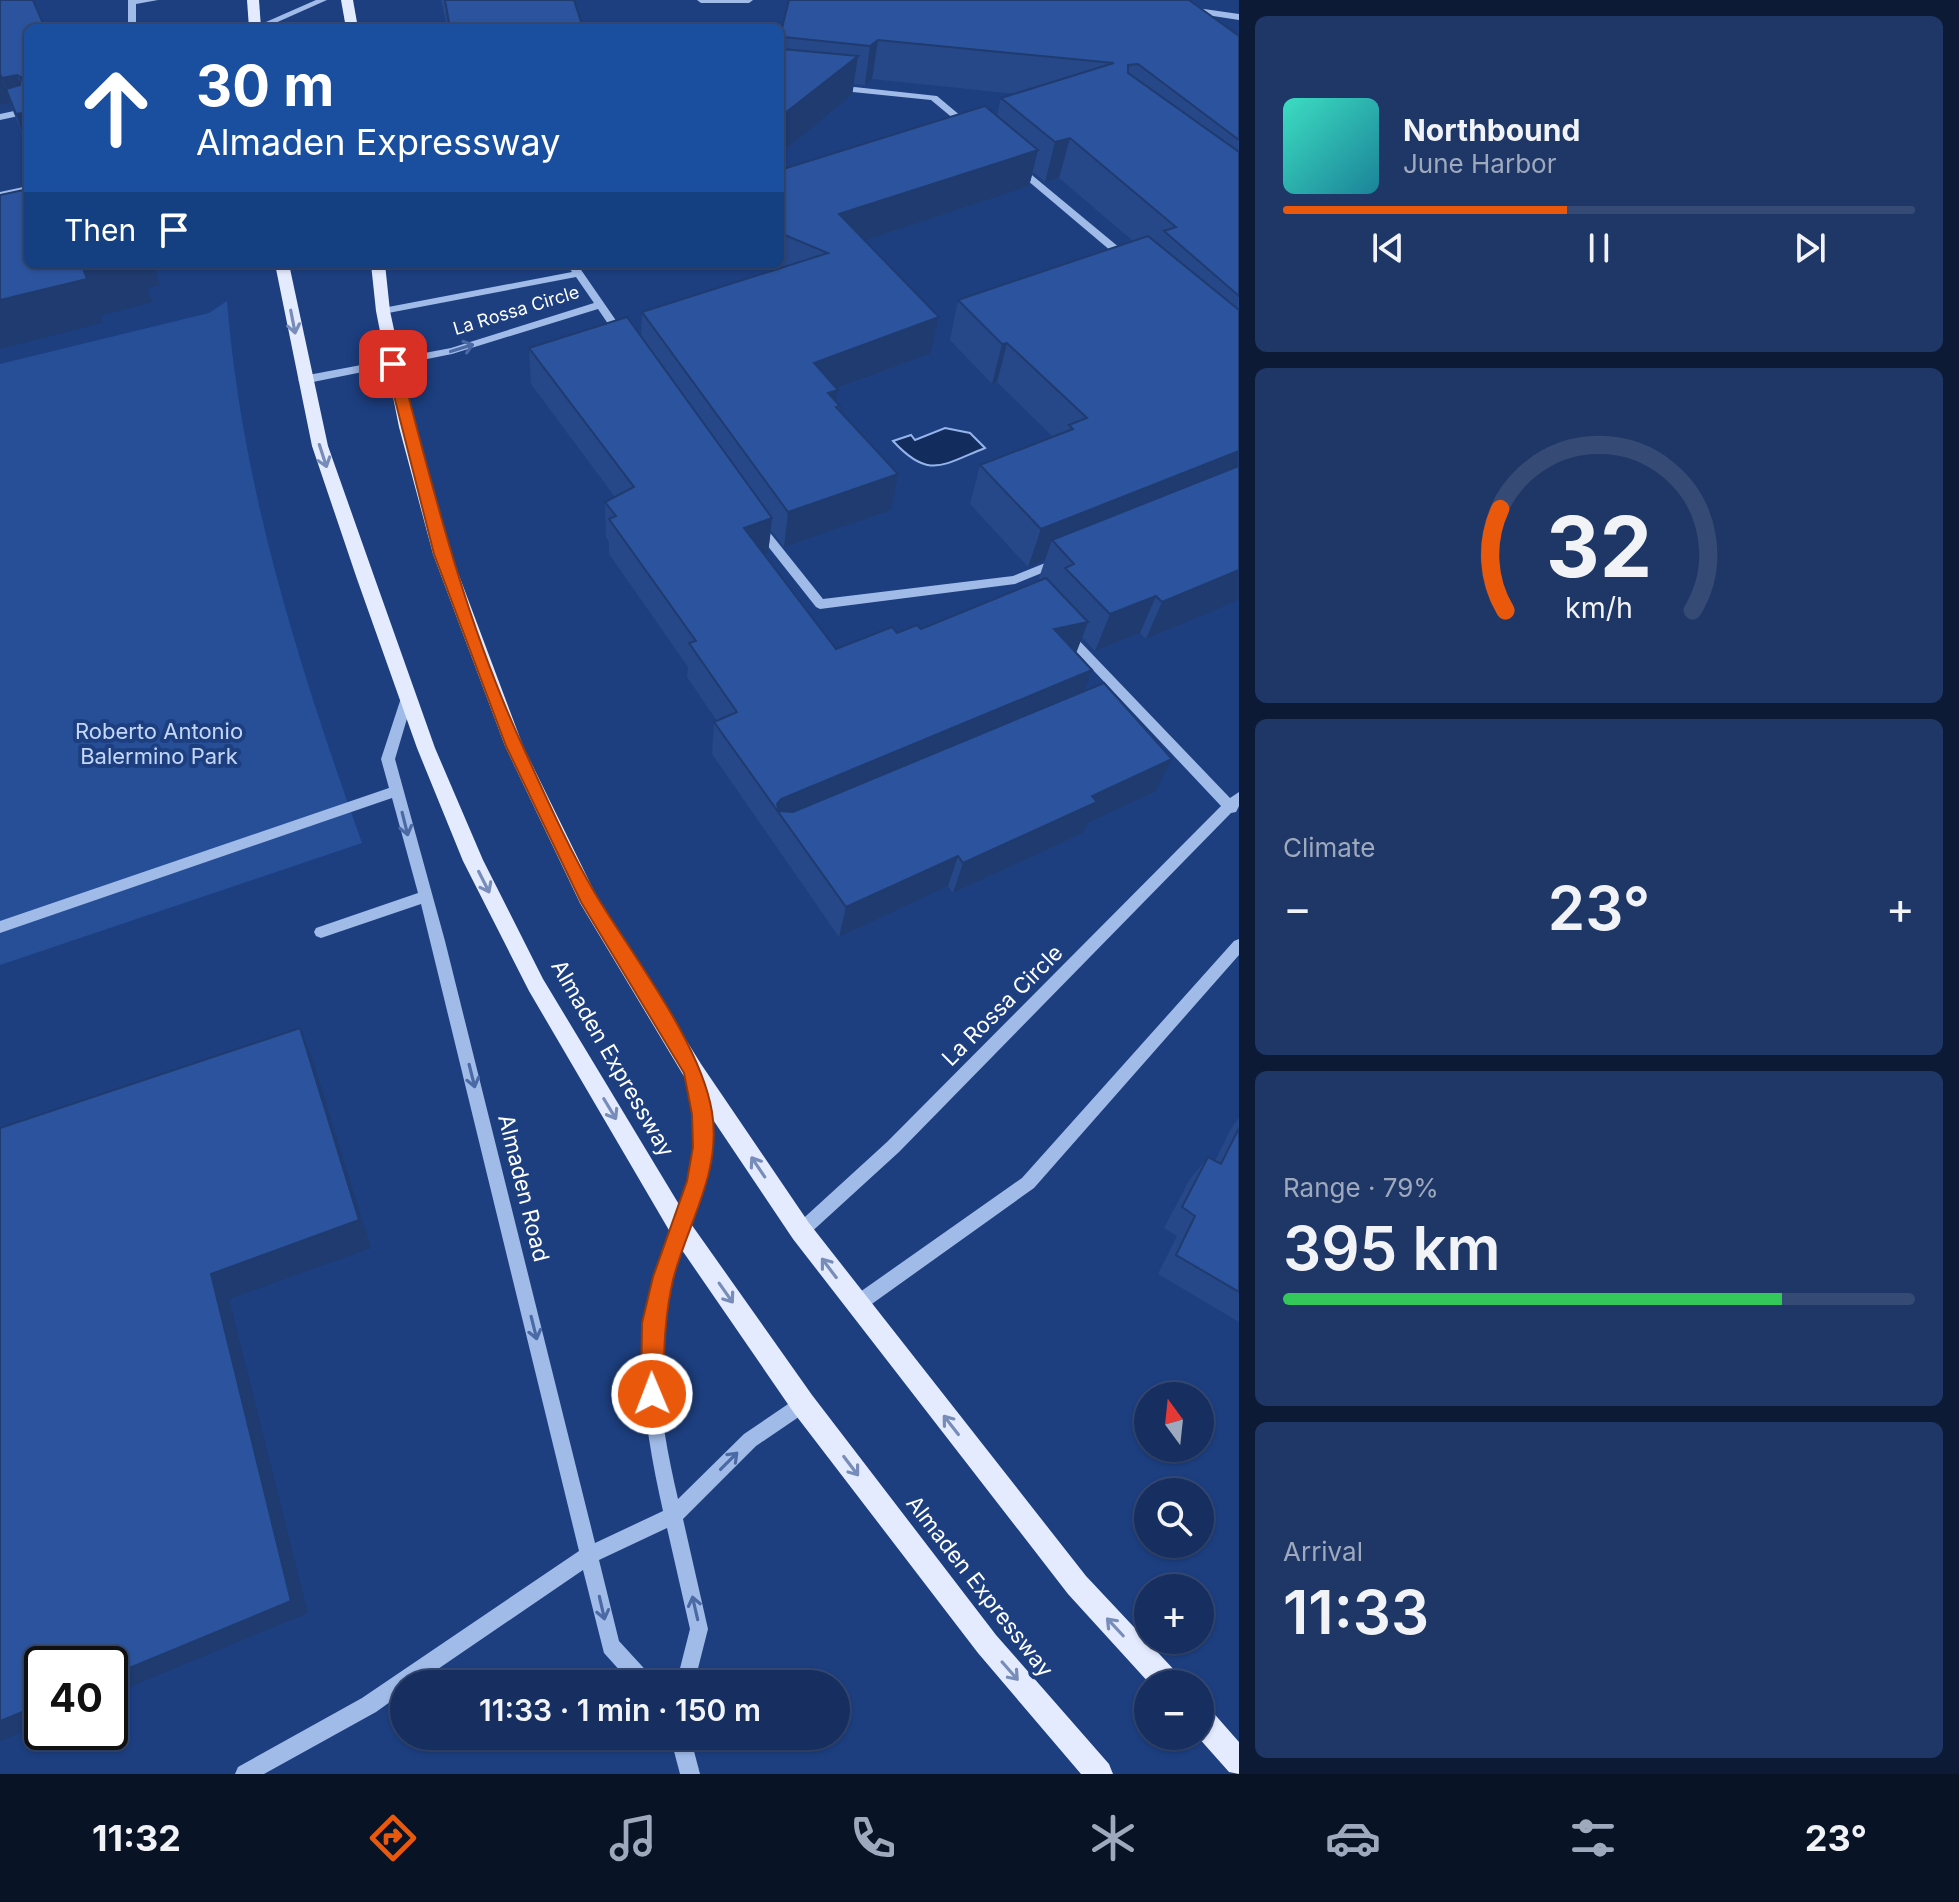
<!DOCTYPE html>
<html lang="en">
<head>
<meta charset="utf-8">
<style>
  :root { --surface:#162f60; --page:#1f3766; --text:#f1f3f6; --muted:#9ea9bd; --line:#354a75; --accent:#ea580c }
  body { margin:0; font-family:Inter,sans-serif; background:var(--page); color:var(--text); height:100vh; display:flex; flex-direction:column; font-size:30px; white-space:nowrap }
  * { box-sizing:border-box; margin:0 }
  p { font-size:26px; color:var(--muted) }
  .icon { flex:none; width:44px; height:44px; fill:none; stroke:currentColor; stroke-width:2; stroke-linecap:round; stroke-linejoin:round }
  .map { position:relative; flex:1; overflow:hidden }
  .panel { display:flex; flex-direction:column; gap:16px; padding:16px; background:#0c1a35; width:720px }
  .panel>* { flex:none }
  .hud { position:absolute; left:24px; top:24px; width:760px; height:244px; border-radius:12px; box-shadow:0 2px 6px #0004,0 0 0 2px var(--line); background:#1a4fa0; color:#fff; overflow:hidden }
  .needle { width:52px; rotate:345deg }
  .buttons { position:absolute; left:1134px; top:1382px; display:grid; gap:16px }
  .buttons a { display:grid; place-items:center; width:80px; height:80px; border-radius:50%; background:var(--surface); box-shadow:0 2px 6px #0004,0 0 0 2px var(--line); font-size:40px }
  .speed { position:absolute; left:24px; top:1646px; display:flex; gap:16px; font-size:40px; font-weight:700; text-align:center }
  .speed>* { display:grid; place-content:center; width:104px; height:104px; border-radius:50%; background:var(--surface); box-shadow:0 2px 6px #0004,0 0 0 2px var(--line); line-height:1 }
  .speed .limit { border:4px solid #111; border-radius:12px; background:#fff; color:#111 }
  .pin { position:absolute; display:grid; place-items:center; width:68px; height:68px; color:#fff; margin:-34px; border-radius:16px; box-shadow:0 4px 12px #0006 }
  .me { position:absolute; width:88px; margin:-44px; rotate:359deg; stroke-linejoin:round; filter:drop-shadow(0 0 6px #0008) }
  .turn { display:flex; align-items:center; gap:28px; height:168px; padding:0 40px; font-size:36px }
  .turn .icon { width:104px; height:104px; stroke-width:2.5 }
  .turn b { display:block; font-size:56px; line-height:68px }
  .then { display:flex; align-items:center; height:76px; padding:0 40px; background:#0003; gap:16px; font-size:30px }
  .big { font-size:60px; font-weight:600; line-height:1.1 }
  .panel .card { flex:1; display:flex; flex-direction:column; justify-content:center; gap:12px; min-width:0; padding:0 28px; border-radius:12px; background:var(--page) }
  .panel .dial { align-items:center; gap:0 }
  .dial svg { height:208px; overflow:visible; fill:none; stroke:var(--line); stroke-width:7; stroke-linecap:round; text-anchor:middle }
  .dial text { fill:var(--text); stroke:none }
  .song { display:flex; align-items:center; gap:24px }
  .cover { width:96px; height:96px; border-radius:12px; background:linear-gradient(135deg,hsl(170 70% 55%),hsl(190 70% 35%)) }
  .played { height:8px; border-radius:4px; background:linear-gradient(90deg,var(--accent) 45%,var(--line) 45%) }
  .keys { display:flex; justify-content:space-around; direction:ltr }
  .heat { display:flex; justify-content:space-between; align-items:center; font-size:44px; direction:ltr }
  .charge { height:12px; border-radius:6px; background:linear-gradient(90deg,#34c759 79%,var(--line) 0) }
  .trip { position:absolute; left:390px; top:1670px; width:460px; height:80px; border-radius:40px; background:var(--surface); box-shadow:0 2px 6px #0004,0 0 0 2px var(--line); font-weight:600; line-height:80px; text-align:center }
  .menu { display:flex; height:128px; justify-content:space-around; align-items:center; background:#091326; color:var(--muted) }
  .menu .icon { width:56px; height:56px }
  .menu .selected { color:var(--accent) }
  .menu b { font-size:36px; color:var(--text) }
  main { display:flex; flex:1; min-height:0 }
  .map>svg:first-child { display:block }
  .green { fill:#264f98 }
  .water { fill:#132c5e; stroke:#94b4eb; stroke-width:2 }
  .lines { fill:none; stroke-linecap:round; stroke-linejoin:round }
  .minor { fill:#a1bbe9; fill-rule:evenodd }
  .major { fill:#e4ebfe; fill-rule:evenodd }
  .wall { fill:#264888; fill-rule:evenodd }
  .shaded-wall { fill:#1f3b6f }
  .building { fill:#2c549e; stroke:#1f3b6f; stroke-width:2 }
  .oneway { stroke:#778cb9 }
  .oneway2 { stroke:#4b6aa5 }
  .route { fill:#ea580c; stroke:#983908; stroke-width:2 }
  .labels { text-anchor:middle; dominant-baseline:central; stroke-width:8; stroke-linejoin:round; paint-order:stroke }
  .far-street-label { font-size:18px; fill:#fff; stroke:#1d3f80 }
  .park-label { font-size:22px; fill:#c5d7f7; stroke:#1d3f80 }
  .street-label { font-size:22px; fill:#fff; stroke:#1d3f80 }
</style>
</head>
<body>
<main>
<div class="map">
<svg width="1239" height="1774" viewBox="0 0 1239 1774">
  <rect width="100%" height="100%" fill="#1d3f80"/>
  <path class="green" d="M227 301C242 488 299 667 362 843L0 965V364L209 313Z"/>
  <path class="water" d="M945 428 970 433 985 448C942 465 929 480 893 441L911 435 915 440Z"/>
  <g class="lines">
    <g class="minor">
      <path d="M128 0H158L136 4V28H128Z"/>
      <path d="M316 0H327L264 28H252Z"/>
      <path d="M697 0H753L749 3H701Z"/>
      <path d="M1190 7 1239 14V20L1187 12V8Z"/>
      <path d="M836 85 937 96 974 127 966 129 931 100 833 90 831 88Z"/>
      <path d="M28 108V114L0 120V114Z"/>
      <path d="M1015 166H1021L1132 258V262H1124L1015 170Z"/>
      <path d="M28 186V192L0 198V192Z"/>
      <path d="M567 264H577L626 335 625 337H617L598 309 452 354 303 384 298 380 303 376 451 348 594 303 576 277 383 314 378 311 383 308 572 272Z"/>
      <path d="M759 523 763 524 823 599 1013 576 1060 557 1066 561 1064 564 1015 584 820 609 816 607 755 530V524Z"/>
      <path d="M1066 629 1070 631 1230 798 1239 792V806L1236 812 1231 813 899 1152 807 1236 801 1239 795 1236 793 1231 795 1226 887 1142 1221 806 1062 637 1060 634Z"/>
      <path d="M408 690 414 695 395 759 445 941 595 1543 663 1511C646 1434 632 1355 655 1277 664 1244 682 1213 690 1180 695 1159 697 1135 694 1114 693 1102 686 1089 691 1078L696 1076 701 1078C736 1161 673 1242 662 1322 653 1381 665 1442 678 1499L744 1434 797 1398 803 1395 809 1398 812 1404 809 1410 756 1446 683 1519 708 1629 694 1684H676L690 1629 667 1528 599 1560 619 1641 652 1677 654 1684H632L604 1653 583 1570 416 1684H404V1692L376 1712 264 1774H235L238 1767 362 1698 579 1551 421 904 321 938 316 936 314 932 316 928 418 893 392 798 0 933V921L389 788 381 759 402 695Z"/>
      <path d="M1239 939V955L1034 1188 862 1311 856 1313 850 1311 848 1305 850 1299 1022 1178 1234 941Z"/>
      <path d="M670 1736H690L700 1774H680Z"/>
    </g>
    <g class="major">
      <path d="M247 0H259L261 28H249Z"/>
      <path d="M341 0H353L358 28H346Z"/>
      <path d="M275 264H289L328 446 375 579 435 748 483 860 543 979 689 1221 812 1395 996 1635 1109 1764 1113 1774H1081L978 1653 794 1413 673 1237 529 991 463 861 417 748 357 579 312 446Z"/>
      <path d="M371 264H385L390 311 415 427 451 554 523 746 594 891 701 1064 809 1223 1086 1576 1178 1674 1181 1684H1150L1068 1594 793 1239 685 1078 580 903 505 746 433 554 399 427 376 311Z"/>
      <path d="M1200 1705 1210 1709 1239 1742V1774L1229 1772 1197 1736H1200Z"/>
    </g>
  </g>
  <g class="wall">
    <path d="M0 0H33L26 145 10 103 0 105Z"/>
    <path d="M441 0H574L583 28H447Z"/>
    <path d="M780 36H1239V600L1146 639 1140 633 1095 651 1082 637 1076 652 1083 691 1156 791 1088 823 1083 833 953 893 948 886 839 937 712 754 714 722 717 721 687 677 688 667 609 554V542L606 537 605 502 615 497 531 384 529 348 641 337 642 312 777 269 764 264H780V170L997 116 1001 98 1016 94 872 79 865 85 854 84 852 95 780 154ZM1033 172 1045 182 1059 178 1133 241 958 300 950 340 992 384 997 382 1053 437 980 465 970 504 1028 567 1045 560 1039 578 1041 580 921 629 836 649 764 554 768 553 771 530 784 547 891 510 839 411 840 406 836 402 837 389 931 353 939 317 864 241 1029 186Z"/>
    <path d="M1239 1118V1322L1158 1274 1177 1236 1164 1228 1190 1179 1208 1157 1215 1161 1232 1127Z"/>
  </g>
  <g class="shaded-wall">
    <path d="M878 40 872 79 865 85 870 46Z"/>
    <path d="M858 56 852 95 780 154V117Z"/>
    <path d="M0 74 10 103 0 105Z"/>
    <path d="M17 75 27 105 6 89 12 108 2 78Z"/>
    <path d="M28 112V145H26L16 114Z"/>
    <path d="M1070 138 1059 178 1045 182 1055 142Z"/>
    <path d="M1038 150 1029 186 834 251 839 214Z"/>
    <path d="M114 264H154L160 285 148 288 152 302 100 316 102 323 0 349V300L84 271Z"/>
    <path d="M939 317 931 353 809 399 814 363Z"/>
    <path d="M1007 343 997 382 992 384 1002 344Z"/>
    <path d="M838 390 832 426 828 393Z"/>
    <path d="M1239 451V481L1052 540 1045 560 1028 567 1041 529Z"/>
    <path d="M898 474 891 510 784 547 788 512Z"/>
    <path d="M772 518 768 553 741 563 744 528Z"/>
    <path d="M1239 570V600L1146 639 1162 602Z"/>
    <path d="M1156 596 1140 633 1095 651 1110 614Z"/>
    <path d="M1088 622 1075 656 1054 629Z"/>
    <path d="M1092 670 1079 703 788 825 776 809 777 804 781 799Z"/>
    <path d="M1172 759 1156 791 1088 823 1083 833 953 893 963 863 1092 796Z"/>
    <path d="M958 856 948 886 839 937 846 907Z"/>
    <path d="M300 1028 313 1061 371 1248 229 1299 308 1613 110 1695V1676L211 1274Z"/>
    <path d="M42 1704V1724L0 1741V1721Z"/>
  </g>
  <g class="building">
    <path d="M0 0H33L45 28H28V112L16 114 6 89 20 85 21 77 17 75 2 78 0 74Z"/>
    <path d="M445 0H574L583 28H450Z"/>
    <path d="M789 0H1189L1239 36V140L1138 64 1128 65V73L1239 152V296L1164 231 1176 227 1070 138 1055 142 1001 98 1114 63 878 40 870 46 784 37 780 40 783 49 858 56 780 117V36Z"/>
    <path d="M985 106 1038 150 839 214 939 317 814 363 838 390 828 393 840 406 836 407 898 474 788 512 642 312 828 253 780 233V170Z"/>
    <path d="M28 189V264H114L84 271 87 279 0 300V195Z"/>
    <path d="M1148 236 1239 310V451L1041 529 980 465 1073 429 1069 425 1087 418 1007 343 1002 344 958 300Z"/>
    <path d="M627 317 772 518 744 528 836 649 892 627 897 633 917 625 921 629 1046 578 1088 622 1054 629 1092 670 781 799 777 804 779 811 793 812 1104 683 1172 759 1092 796 1097 802 963 863 958 856 846 907 714 722 737 712 689 643 696 641 609 519 616 516 605 502 634 487 529 348Z"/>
    <path d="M1239 466V570L1162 602 1156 596 1110 614 1065 568 1074 564 1052 540Z"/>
    <path d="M300 1028 359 1220 211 1274 291 1601 110 1676V1664H42V1704L0 1721V1128Z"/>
    <path d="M1239 1128V1292L1176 1255 1195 1216 1182 1207 1208 1157 1221 1164Z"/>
  </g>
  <defs><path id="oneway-shaft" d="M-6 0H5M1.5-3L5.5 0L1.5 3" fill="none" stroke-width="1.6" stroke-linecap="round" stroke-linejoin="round" transform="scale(2)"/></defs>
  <g class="oneway">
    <use href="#oneway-shaft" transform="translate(293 322) rotate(79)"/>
    <use href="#oneway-shaft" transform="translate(323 456) rotate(72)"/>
    <use href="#oneway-shaft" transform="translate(484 882) rotate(63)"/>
    <use href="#oneway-shaft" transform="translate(610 1109) rotate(59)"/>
    <use href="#oneway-shaft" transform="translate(758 1167) rotate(-124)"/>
    <use href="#oneway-shaft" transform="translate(829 1268) rotate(-127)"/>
    <use href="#oneway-shaft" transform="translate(726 1293) rotate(55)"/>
    <use href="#oneway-shaft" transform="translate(951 1425) rotate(-128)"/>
    <use href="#oneway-shaft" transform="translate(851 1466) rotate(53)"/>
    <use href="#oneway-shaft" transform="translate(1115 1627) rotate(-133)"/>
    <use href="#oneway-shaft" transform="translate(1010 1671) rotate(49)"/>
  </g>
  <g class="oneway2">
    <use href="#oneway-shaft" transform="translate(462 348) rotate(-17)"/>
    <use href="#oneway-shaft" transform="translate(405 824) rotate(76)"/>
    <use href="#oneway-shaft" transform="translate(472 1076) rotate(76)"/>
    <use href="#oneway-shaft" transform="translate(534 1328) rotate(76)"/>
    <use href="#oneway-shaft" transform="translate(729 1461) rotate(-45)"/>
    <use href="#oneway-shaft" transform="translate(602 1608) rotate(77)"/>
    <use href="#oneway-shaft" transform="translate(695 1608) rotate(-103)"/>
  </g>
  <path class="route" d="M393 360 400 364C434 494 467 626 524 749 546 797 569 849 596 895 633 956 701 1044 712 1112 722 1173 687 1224 673 1280 664 1319 664 1355 663 1394L660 1402 652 1405 644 1402 641 1394 642 1323 653 1277 687 1181 693 1147 692 1114 684 1073 581 902 506 746 434 554 386 364Z"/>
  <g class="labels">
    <g class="far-street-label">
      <text transform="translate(516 310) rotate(-17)">La Rossa Circle</text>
    </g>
    <g class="park-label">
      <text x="159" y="731">Roberto Antonio<tspan x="159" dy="25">Balermino Park</tspan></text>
    </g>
    <g class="street-label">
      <text transform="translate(1002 1005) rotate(-45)">La Rossa Circle</text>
      <text transform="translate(613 1058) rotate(60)">Almaden Expressway</text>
      <text transform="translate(524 1188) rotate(76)">Almaden Road</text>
      <text transform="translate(980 1586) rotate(52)">Almaden Expressway</text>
    </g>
  </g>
</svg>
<div class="buttons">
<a><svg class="needle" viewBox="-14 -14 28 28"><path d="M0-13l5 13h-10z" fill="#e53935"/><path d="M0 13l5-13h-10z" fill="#9ea9bd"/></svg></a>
<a><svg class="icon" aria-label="search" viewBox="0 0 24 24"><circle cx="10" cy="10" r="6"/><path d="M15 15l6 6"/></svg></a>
<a>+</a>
<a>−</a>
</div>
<div class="speed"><div class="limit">40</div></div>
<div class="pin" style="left:393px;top:364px;background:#d93025"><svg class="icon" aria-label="arrive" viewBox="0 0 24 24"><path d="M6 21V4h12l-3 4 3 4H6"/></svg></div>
<svg class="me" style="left:652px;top:1394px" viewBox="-20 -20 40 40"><circle r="17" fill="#ea580c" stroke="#fff" stroke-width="3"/><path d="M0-11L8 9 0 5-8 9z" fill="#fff"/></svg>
<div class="trip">11:33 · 1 min · 150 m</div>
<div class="hud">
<div class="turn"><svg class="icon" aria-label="ahead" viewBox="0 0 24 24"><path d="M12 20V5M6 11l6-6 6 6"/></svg><div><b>30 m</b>Almaden Expressway</div></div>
<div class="then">Then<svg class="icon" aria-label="arrive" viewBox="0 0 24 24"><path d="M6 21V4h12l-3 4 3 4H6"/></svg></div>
</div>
</div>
<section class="panel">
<div class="card">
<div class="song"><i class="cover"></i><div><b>Northbound</b><p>June Harbor</p></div></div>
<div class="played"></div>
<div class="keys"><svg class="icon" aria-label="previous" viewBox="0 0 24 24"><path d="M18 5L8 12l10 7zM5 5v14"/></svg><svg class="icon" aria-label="pause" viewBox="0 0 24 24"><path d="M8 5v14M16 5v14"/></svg><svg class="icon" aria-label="next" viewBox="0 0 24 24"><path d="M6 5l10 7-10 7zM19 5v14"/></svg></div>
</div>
<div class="card dial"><svg viewBox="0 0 100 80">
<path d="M14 69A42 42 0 1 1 86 69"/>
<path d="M14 69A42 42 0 0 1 12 30" stroke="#ea580c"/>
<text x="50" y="56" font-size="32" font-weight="700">32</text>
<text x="50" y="72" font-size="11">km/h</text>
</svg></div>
<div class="card"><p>Climate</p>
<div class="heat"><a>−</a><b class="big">23°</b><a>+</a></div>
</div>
<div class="card"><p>Range · 79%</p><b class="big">395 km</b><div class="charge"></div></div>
<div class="card"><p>Arrival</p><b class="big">11:33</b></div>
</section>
</main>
<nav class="menu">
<b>11:32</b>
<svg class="icon selected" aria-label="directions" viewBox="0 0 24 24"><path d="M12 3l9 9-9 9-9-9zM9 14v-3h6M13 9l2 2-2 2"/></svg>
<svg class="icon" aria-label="music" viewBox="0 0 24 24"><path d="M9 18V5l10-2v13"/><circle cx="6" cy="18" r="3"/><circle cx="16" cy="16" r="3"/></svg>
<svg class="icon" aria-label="phone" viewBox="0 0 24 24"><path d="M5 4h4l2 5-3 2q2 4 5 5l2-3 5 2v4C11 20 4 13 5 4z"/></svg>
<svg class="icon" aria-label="climate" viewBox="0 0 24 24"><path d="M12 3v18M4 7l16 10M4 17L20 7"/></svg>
<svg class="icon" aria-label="car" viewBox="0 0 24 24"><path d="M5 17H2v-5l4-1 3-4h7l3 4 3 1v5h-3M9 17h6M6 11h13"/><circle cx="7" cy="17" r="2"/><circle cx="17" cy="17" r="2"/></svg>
<svg class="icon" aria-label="filters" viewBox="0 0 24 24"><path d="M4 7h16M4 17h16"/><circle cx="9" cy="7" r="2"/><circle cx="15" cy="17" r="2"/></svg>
<b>23°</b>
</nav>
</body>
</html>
